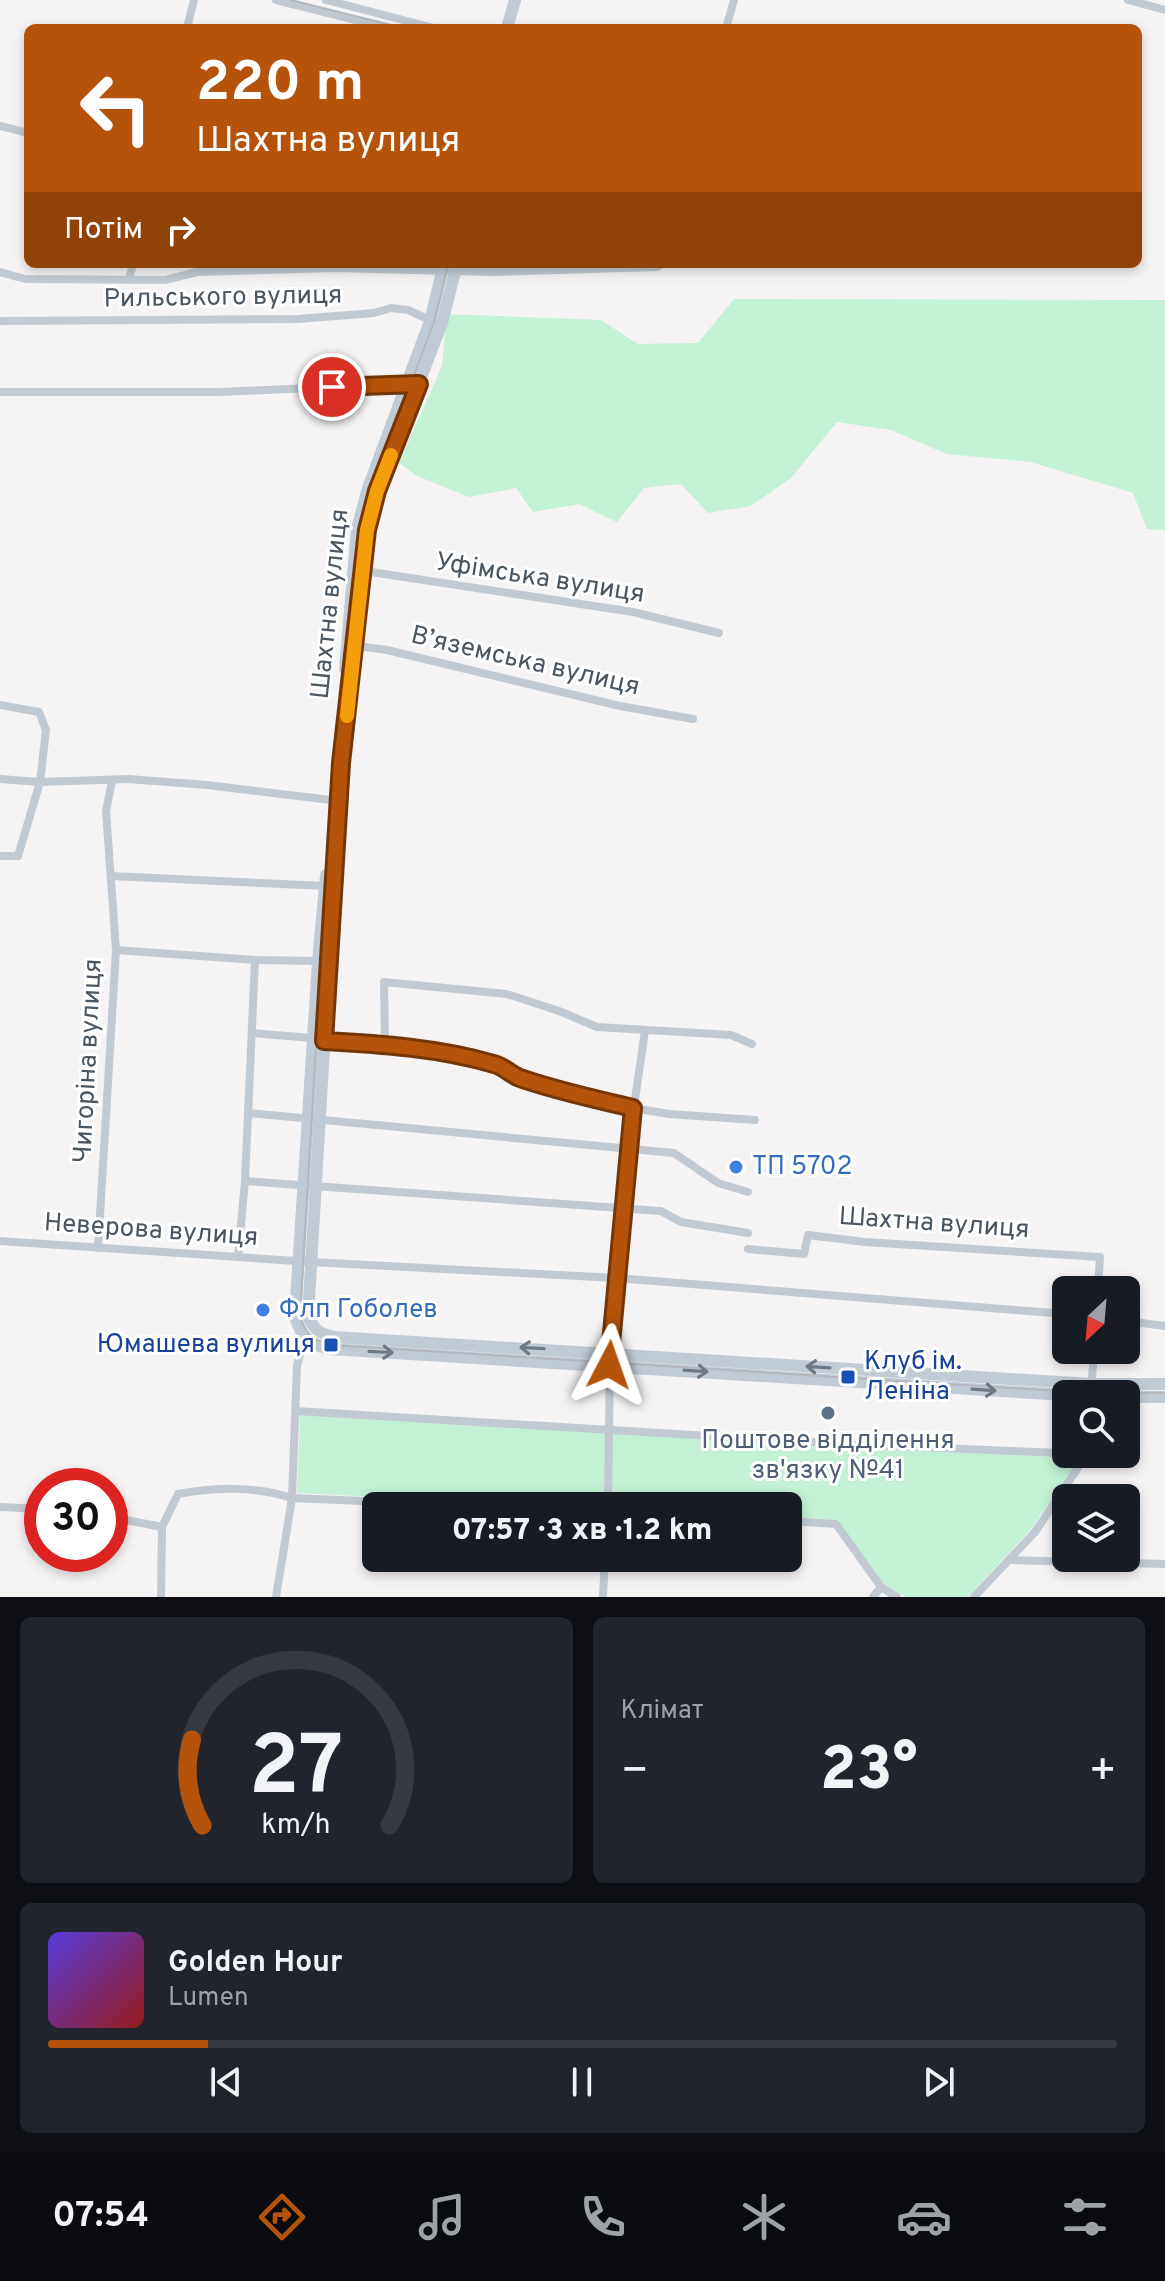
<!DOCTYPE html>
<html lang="uk">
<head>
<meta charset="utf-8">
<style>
  :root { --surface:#171b24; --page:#20242c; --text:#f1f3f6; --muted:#9ea1a6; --line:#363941; --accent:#b45309 }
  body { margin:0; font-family:Overpass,sans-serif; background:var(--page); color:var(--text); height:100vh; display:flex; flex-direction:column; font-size:30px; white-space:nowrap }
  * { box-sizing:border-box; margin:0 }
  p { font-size:26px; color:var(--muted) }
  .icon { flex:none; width:44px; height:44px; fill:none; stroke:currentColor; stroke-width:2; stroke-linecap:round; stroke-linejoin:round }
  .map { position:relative; height:1597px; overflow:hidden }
  .side { display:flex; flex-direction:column; gap:20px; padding:20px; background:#0d0f14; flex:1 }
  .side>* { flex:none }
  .top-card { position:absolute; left:24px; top:24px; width:1118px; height:244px; border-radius:12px; box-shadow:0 4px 12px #0003; background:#b45309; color:#fff; overflow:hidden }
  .needle { width:52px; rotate:206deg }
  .buttons { position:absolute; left:1052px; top:1276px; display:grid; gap:16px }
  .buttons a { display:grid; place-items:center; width:88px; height:88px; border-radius:12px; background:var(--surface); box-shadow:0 4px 12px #0003; font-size:40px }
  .speed { position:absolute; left:24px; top:1468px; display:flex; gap:16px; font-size:40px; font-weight:700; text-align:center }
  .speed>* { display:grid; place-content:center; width:104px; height:104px; border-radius:50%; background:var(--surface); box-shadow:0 4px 12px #0003; line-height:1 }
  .speed .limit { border:12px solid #d22; background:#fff; color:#111 }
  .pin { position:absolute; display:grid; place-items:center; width:68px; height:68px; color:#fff; margin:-34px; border:4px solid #fff; border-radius:50%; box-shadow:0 2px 8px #0007 }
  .me { position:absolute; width:88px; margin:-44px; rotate:4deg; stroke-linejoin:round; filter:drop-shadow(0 0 6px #0008) }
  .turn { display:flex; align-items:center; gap:28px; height:168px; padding:0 40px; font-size:36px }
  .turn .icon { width:104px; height:104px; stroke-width:2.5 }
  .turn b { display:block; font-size:56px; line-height:68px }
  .then { display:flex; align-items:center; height:76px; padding:0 40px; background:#0003; gap:16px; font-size:30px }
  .big { font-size:60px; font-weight:800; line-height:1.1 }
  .side .card { flex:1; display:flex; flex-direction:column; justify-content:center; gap:12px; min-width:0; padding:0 28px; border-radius:12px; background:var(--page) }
  .side .dial { align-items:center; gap:0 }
  .dial svg { height:208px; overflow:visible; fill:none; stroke:var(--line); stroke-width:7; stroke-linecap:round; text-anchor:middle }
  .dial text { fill:var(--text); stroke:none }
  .song { display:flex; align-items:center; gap:24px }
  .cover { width:96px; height:96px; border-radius:12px; background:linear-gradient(135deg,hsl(250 70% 55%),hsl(0 70% 35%)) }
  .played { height:8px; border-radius:4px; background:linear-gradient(90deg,var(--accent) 15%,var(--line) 15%) }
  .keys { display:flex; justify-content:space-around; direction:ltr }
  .heat { display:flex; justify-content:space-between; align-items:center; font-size:44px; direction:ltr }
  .side .tiles { flex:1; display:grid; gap:20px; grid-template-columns:1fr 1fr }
  .card:last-child { grid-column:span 2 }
  .trip { position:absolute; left:362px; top:1492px; width:440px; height:80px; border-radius:12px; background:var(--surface); box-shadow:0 4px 12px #0003; font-weight:800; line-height:80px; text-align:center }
  .dock { display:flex; height:128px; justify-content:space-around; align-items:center; background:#090b0e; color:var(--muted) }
  .dock .icon { width:56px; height:56px }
  .dock .active { color:var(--accent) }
  .dock b { font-size:36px; color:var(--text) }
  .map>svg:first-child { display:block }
  .green { fill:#c3f1d5 }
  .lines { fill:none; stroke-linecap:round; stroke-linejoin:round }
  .street { stroke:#c1cad2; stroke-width:8 }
  .secondary { stroke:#c1cbd6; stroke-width:12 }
  .tram { stroke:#b5b8bd; stroke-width:2 }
  .oneway { stroke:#6e7984 }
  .route-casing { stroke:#753606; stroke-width:20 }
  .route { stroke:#b45309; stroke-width:14 }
  .slow { stroke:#f59e0b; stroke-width:14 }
  .shop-dot { fill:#3f7fe0; stroke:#fff; stroke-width:3 }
  .transit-dot { fill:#1a4fb4; stroke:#fff; stroke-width:3 }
  .service-dot { fill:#5c6f8a; stroke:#fff; stroke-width:3 }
  .labels { text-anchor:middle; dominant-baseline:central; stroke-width:6; stroke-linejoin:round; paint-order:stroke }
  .street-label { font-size:26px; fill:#4a5661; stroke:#fff }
  .shop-label { font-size:26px; fill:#366cbe; stroke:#fff; text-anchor:start }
  .transit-label { font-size:26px; fill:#164399; stroke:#fff; text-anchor:end }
  .service-label { font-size:26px; fill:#4e5e75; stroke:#fff }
</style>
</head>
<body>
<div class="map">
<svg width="1165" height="1597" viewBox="0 0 1165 1597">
  <rect width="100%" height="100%" fill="#f5f3f3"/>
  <g class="green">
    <path d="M734 299 1165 300V530L1147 529 1133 493 1031 462 947 454 891 430 837 422 791 478 751 506 708 513 681 484 644 488 617 522 579 504 533 512 516 488 469 497 417 476 399 463 442 366 447 314 601 320 638 344 698 343Z"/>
    <path d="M300 1414 844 1448 1059 1457 1077 1462 1031 1529 968 1597H905L883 1583 837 1520 788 1517V1506H558L297 1493Z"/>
  </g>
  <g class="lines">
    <g class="street">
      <path d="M276 0 388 28"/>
      <path d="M326 0 434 28"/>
      <path d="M1128 0 1165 10"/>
      <path d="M187 28 194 0"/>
      <path d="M726 28 734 0"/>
      <path d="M0 126 28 133"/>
      <path d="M0 272 25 279 165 280 197 272 335 268 494 272 657 267 662 264"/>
      <path d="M129 280 133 264"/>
      <path d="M0 321 298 319 374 313 391 308 408 310 434 322"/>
      <path d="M0 392H218L410 384"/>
      <path d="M358 570 633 612 719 633"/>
      <path d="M350 645 387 650 620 706 693 719"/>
      <path d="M0 705 39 712 46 730 40 782 18 856H0"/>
      <path d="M0 779 40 782 128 779 207 785 339 801"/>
      <path d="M111 876 325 886"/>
      <path d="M116 950 255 960 319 961"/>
      <path d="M252 1033 385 1044 448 1053 495 1064 508 1069 515 1076 556 1090 633 1108 669 1114 755 1120"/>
      <path d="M385 1044 384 982 507 994 559 1011 597 1027 731 1035 752 1044"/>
      <path d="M248 1113 674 1153 718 1183 748 1192"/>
      <path d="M245 1181 661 1211 681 1222 748 1233"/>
      <path d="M0 1241 311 1262 616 1278 1066 1314"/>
      <path d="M98 1248 116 950 106 811 112 781"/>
      <path d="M748 1249 804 1254 808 1235 865 1242 1100 1257 1098 1290"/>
      <path d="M238 1257 245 1181 255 960"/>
      <path d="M1126 1321 1165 1326"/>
      <path d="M1091 1394 1094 1350"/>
      <path d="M296 1411 844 1444 1061 1453 1083 1460"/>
      <path d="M608 1506 610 1353 628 1147 645 1031"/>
      <path d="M0 1507 42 1509"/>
      <path d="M110 1517 162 1527 161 1597"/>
      <path d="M788 1521 836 1524 881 1587 897 1597"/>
      <path d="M162 1527 178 1494C218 1487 253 1486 292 1498L480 1506"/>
      <path d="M1009 1560 1165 1564"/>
      <path d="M276 1597 292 1498 297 1365 305 1340"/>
      <path d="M603 1597 605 1558"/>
      <path d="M873 1597 881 1587"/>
      <path d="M974 1597 1035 1532 1083 1460V1454"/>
    </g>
    <g class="secondary">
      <path d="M507 28 515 0"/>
      <path d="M457 264 442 323 377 491 367 530 341 763 308 1316C313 1329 320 1334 334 1337L1092 1384H1165"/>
      <path d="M345 669 357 529 368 488 430 321 444 264"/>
      <path d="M326 875 318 962 295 1316C301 1337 310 1345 330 1349L1066 1395"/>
      <path d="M1126 1397H1165"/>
    </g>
    <g class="tram">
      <path d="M291 0 403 28"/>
      <path d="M448 264 434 322 371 489 361 529 337 761 321 961 300 1316C305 1334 313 1341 331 1345L1091 1393H1165"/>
    </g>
  </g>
  <defs><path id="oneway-shaft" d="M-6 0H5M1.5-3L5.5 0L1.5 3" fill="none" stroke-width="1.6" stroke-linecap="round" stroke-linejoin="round" transform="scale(2)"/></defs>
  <g class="oneway">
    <use href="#oneway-shaft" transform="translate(532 1348) rotate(-177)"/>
    <use href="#oneway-shaft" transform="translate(381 1352) rotate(3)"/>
    <use href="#oneway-shaft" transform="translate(818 1367) rotate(-176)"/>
    <use href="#oneway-shaft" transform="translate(696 1371) rotate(4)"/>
    <use href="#oneway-shaft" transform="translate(984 1390) rotate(4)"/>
  </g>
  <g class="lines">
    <defs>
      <path id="route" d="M332 387 419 384 377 491 367 530 341 763 324 1041C381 1044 439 1048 494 1064 505 1067 511 1075 520 1078 557 1091 595 1099 633 1108L609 1365"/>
    </defs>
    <use href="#route" class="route-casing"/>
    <use href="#route" class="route"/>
    <path class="slow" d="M347 716 367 530 377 491 391 455"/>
  </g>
  <g class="shop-dot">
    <circle cx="736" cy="1167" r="8"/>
    <circle cx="263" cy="1310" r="8"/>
  </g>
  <g class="transit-dot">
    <rect x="323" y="1337" width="16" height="16" rx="4"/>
    <rect x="840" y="1369" width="16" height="16" rx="4"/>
  </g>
  <circle class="service-dot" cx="828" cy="1413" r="8"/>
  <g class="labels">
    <g class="street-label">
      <text transform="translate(223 298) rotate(-1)">Рильського вулиця</text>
      <text transform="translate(540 579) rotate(9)">Уфімська вулиця</text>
      <text transform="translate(331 604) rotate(-84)">Шахтна вулиця</text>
      <text transform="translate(525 662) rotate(13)">В’яземська вулиця</text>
      <text transform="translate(89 1061) rotate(-87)">Чигоріна вулиця</text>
      <text transform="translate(934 1224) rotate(4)">Шахтна вулиця</text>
      <text transform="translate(151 1231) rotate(4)">Неверова вулиця</text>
    </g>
    <g class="shop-label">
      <text x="752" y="1167">ТП 5702</text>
      <text x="279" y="1310">Флп Гоболев</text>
    </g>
    <g class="transit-label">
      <text x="315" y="1345">Юмашева вулиця</text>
      <text x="864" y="1362" text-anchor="start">Клуб ім.<tspan x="864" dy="30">Леніна</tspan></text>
    </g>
    <g class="service-label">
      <text x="828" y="1441">Поштове відділення<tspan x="828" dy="30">зв'язку №41</tspan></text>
    </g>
  </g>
</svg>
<div class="buttons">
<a><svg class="needle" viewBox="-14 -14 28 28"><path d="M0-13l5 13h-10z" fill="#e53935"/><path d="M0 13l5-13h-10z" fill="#9ea1a6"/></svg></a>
<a><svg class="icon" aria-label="search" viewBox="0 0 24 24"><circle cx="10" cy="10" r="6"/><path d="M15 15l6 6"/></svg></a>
<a><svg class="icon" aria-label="layers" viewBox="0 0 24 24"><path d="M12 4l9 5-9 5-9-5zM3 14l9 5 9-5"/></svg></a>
</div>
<div class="speed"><div class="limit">30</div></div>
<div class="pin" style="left:332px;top:387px;background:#d93025"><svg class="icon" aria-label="arrive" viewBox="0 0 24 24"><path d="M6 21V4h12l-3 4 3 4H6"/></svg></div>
<svg class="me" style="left:609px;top:1365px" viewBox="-20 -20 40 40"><path d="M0-17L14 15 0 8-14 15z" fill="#b45309" stroke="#fff" stroke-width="4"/></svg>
<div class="trip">07:57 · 3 хв · 1.2 km</div>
<div class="top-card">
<div class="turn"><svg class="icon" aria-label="left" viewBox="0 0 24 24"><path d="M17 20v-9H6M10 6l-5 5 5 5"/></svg><div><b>220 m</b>Шахтна вулиця</div></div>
<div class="then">Потім<svg class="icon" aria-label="right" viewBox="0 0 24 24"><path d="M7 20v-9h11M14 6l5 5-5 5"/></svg></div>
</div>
</div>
<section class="side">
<div class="tiles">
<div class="card dial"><svg viewBox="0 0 100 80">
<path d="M14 69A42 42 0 1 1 86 69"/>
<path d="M14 69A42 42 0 0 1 10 36" stroke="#b45309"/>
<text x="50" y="56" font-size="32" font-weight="700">27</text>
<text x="50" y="72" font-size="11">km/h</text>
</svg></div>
<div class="card"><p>Клімат</p>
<div class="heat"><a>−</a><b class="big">23°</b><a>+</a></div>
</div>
<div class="card">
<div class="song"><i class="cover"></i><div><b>Golden Hour</b><p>Lumen</p></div></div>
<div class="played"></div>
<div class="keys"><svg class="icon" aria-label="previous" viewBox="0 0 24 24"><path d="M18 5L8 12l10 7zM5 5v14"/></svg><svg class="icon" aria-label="pause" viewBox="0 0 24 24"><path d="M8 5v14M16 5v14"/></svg><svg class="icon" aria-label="next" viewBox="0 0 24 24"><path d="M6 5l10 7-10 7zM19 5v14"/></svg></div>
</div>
</div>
</section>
<nav class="dock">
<b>07:54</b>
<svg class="icon active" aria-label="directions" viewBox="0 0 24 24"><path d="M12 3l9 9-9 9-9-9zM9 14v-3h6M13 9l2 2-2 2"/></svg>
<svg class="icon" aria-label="music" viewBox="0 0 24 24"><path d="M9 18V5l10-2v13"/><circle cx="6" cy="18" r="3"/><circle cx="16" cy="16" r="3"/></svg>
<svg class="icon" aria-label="phone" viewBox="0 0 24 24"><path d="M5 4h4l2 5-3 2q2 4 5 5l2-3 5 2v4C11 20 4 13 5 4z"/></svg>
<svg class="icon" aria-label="climate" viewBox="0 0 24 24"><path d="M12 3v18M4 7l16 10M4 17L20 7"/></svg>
<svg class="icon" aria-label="car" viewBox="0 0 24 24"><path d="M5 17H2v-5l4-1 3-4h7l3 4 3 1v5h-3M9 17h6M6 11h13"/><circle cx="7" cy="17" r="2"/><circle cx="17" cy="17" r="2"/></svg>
<svg class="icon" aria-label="filters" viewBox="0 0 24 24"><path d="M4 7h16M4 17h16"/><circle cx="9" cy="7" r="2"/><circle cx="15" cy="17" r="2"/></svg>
</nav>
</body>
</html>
